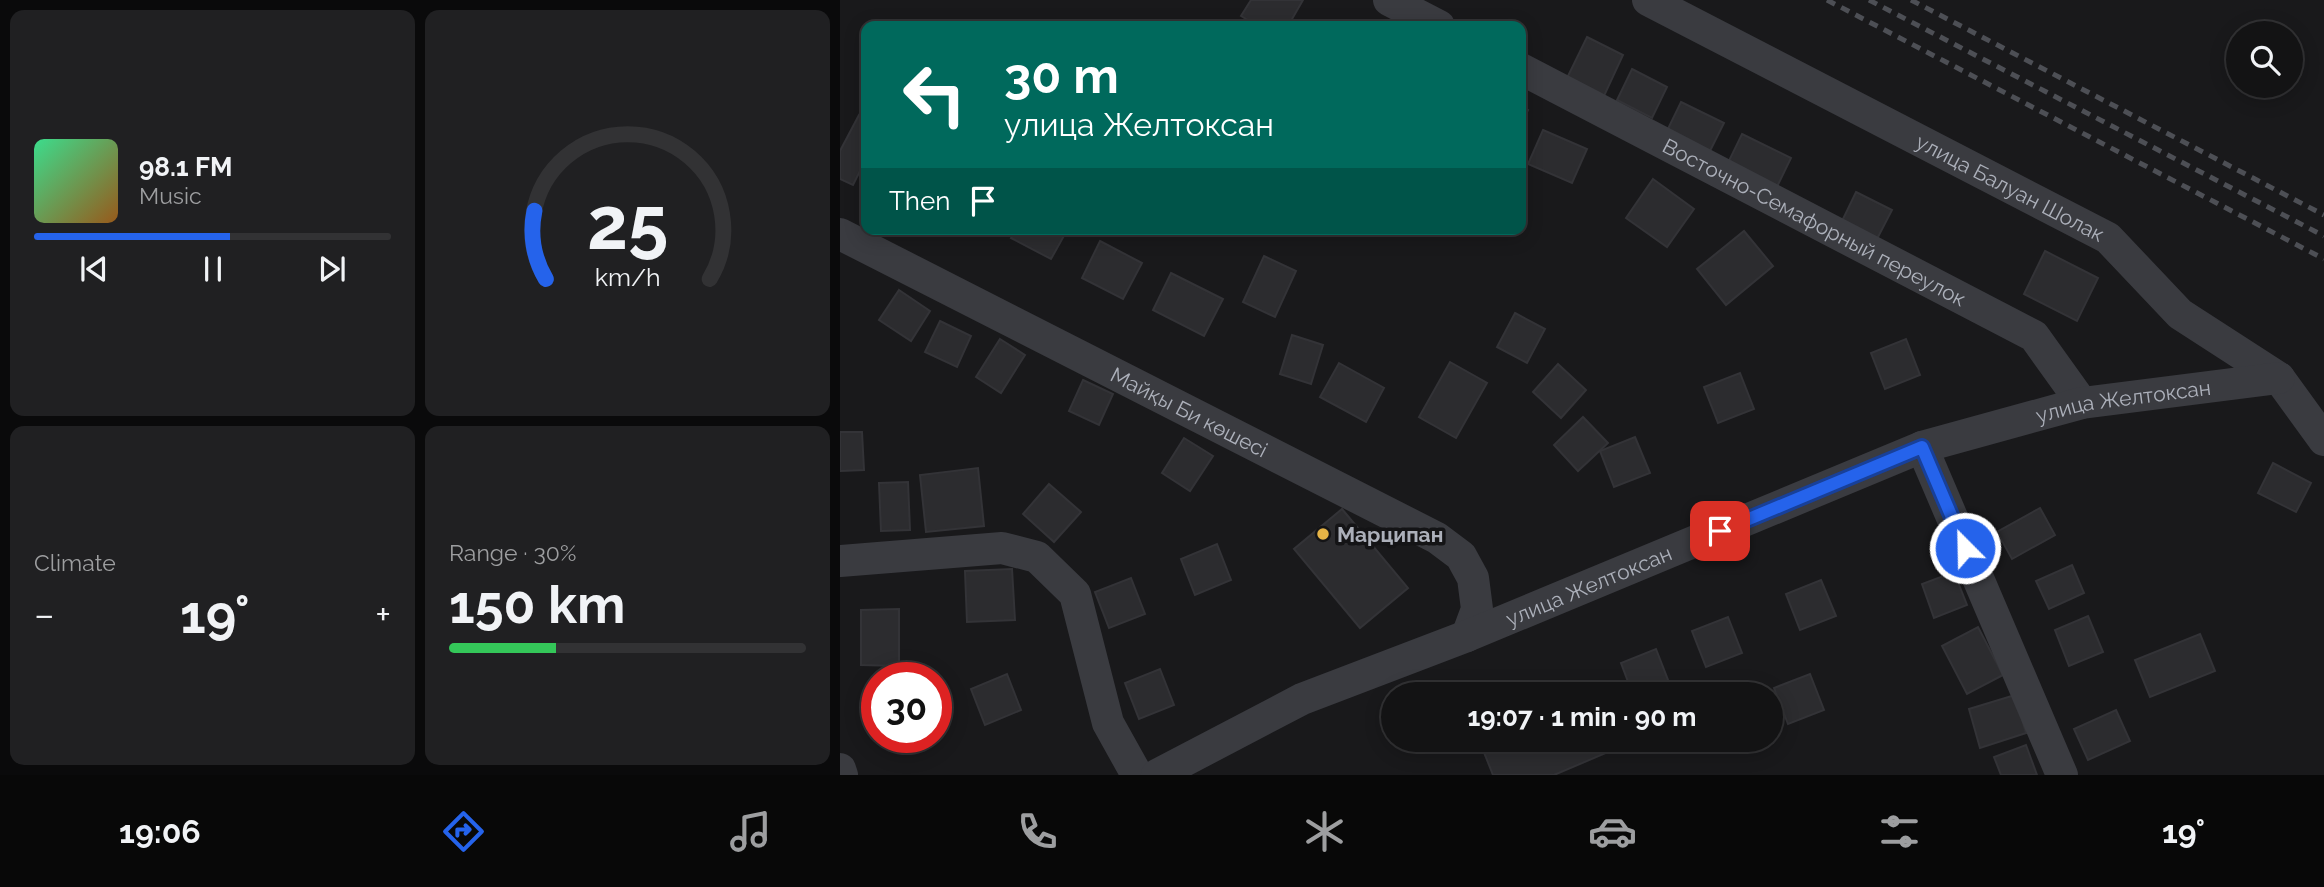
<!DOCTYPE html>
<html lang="en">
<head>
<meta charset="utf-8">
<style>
  :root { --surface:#131314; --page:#202022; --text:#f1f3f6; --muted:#9d9ea0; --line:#323234; --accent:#2563eb }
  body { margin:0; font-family:Raleway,sans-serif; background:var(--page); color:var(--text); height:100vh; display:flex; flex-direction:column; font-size:26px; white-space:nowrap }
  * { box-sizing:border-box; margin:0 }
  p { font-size:23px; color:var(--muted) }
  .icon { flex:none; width:38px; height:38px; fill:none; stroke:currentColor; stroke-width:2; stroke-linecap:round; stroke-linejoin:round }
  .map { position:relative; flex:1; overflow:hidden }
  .details { display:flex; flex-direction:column; gap:10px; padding:10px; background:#0a0a0b; width:840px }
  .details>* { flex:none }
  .banner { position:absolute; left:21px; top:21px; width:665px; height:214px; border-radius:14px; box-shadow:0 4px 18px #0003,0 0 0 2px var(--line); background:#00695c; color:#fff; overflow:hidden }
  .tools { position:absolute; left:1386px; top:21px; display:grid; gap:14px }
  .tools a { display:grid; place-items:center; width:77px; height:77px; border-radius:50%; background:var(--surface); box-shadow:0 4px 18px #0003,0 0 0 2px var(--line); font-size:35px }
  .speed { position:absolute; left:21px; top:662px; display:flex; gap:14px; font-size:35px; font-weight:700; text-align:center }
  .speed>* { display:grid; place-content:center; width:91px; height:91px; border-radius:50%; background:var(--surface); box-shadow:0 4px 18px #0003,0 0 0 2px var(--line); line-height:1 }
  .speed .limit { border:10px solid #d22; background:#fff; color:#111 }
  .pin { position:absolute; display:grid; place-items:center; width:60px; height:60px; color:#fff; margin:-30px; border-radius:14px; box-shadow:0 4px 10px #0006 }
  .me { position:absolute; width:77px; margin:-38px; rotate:337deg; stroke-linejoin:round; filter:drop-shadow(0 0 5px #0008) }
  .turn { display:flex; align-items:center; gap:24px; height:147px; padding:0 28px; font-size:32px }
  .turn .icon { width:91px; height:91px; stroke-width:2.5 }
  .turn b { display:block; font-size:49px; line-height:60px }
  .then { display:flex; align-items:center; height:66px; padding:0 28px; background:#0003; gap:14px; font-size:26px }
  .big { font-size:52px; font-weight:700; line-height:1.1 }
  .details .widget { flex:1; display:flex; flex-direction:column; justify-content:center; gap:10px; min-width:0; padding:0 24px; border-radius:14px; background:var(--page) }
  .details .dial { align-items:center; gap:0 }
  .dial svg { height:182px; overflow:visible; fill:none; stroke:var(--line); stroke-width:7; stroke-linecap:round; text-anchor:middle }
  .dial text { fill:var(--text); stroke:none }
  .song { display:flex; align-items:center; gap:21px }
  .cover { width:84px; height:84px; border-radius:10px; background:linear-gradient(135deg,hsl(150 70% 55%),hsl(30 70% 35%)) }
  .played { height:7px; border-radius:4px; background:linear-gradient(90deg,var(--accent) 55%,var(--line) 55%) }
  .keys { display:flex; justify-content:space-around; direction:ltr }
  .heat { display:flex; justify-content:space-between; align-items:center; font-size:38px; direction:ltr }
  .charge { height:10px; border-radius:5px; background:linear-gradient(90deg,#34c759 30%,var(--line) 0) }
  .details .tiles { flex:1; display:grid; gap:10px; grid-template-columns:repeat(2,1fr) }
  .trip { position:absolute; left:541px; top:682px; width:402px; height:70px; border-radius:35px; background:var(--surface); box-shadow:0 4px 18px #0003,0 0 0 2px var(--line); font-weight:700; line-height:70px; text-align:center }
  .tabs { display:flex; height:112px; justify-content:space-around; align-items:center; background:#080808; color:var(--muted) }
  .tabs .icon { width:49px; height:49px }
  .tabs .active { color:var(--accent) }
  .tabs b { font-size:32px; color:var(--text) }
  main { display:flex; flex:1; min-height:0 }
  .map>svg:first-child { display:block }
  .building { fill:#2c2c2f; stroke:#333337; stroke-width:2 }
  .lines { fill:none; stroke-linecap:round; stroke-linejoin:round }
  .minor { stroke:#3a3b40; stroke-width:32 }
  .rail { stroke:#4d4f55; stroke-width:5; stroke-dasharray:9 7; stroke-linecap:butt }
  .route-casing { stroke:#184099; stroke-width:18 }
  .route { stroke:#2563eb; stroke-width:12 }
  .poi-dot { fill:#e6b446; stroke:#141416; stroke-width:2.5 }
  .labels { text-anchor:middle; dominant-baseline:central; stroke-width:7; stroke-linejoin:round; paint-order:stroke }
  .street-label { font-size:21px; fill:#acb0ba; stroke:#141416 }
  .poi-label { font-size:21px; font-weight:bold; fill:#acb0ba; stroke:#141416; text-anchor:start }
</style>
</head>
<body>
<main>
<section class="details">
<div class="tiles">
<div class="widget">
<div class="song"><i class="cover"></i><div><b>98.1 FM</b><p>Music</p></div></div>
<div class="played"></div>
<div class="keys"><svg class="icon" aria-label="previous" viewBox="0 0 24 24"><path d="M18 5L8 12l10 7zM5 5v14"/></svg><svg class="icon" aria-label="pause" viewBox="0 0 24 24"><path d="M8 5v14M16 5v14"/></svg><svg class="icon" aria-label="next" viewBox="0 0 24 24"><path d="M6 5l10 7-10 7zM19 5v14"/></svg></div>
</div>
<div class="widget dial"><svg viewBox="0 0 100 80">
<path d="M14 69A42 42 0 1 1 86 69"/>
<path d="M14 69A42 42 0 0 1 9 39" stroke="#2563eb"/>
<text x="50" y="56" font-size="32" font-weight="700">25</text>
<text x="50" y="72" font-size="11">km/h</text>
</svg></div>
<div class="widget"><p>Climate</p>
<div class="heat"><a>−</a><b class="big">19°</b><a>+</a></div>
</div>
<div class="widget"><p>Range · 30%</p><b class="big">150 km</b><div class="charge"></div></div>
</div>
</section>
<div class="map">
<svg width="1484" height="775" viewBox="0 0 1484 775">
  <rect width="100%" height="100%" fill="#19191b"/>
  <g class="building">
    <path d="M411 0H463L448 26H418L401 16Z"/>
    <path d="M747 37 783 55 764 96 727 78Z"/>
    <path d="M792 69 827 87 812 118 777 100Z"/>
    <path d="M841 102 884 123 866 159 823 139Z"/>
    <path d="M681 106 688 110 681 126Z"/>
    <path d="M19 115 26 119V159L13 185 0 179V151Z"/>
    <path d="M703 130 747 149 732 183 688 164Z"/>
    <path d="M902 134 951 158 933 195 884 171Z"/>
    <path d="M813 179 854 209 827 247 786 218Z"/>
    <path d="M1016 192 1052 210 1037 239 1002 221Z"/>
    <path d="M176 229H216L225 234 211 259 171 238Z"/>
    <path d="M904 231 933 266 886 305 857 269Z"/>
    <path d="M260 241 302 263 283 299 242 278Z"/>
    <path d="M1205 251 1258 278 1237 321 1184 294Z"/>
    <path d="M424 256 456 271 435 317 403 302Z"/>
    <path d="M331 273 383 299 364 336 313 310Z"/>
    <path d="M59 290 90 311 71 341 39 320Z"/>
    <path d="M675 313 705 329 687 363 657 347Z"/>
    <path d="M100 321 131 336 117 367 85 352Z"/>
    <path d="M452 335 483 345 471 384 440 374Z"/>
    <path d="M160 339 185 355 161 393 136 377Z"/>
    <path d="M1066 339 1080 375 1045 389 1031 353Z"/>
    <path d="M610 362 647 383 616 438 579 417Z"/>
    <path d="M499 363 544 388 526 422 480 397Z"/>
    <path d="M718 364 746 390 721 418 693 392Z"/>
    <path d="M900 373 914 409 878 423 864 387Z"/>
    <path d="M243 380 273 394 259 425 229 411Z"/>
    <path d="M743 417 768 443 738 471 714 445Z"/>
    <path d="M0 432H22L24 470 0 471Z"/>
    <path d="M795 437 810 473 774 487 760 451Z"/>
    <path d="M344 438 373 456 350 491 322 473Z"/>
    <path d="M1433 463 1471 483 1456 512 1418 493Z"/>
    <path d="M138 468 144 526 86 532 80 475Z"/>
    <path d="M68 482 70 530 41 531 39 483Z"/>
    <path d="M209 484 241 512 214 542 183 514Z"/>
    <path d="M1200 508 1215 535 1172 559 1157 532Z"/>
    <path d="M502 509 568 588 520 628 454 549Z"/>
    <path d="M377 544 391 580 355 595 341 559Z"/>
    <path d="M1232 565 1244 593 1209 609 1196 581Z"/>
    <path d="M172 569 175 620 127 622 125 571Z"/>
    <path d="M1114 572 1127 605 1094 618 1082 584Z"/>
    <path d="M291 578 305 614 269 628 255 592Z"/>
    <path d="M981 580 996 616 960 630 946 594Z"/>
    <path d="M59 609V666L21 665V610Z"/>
    <path d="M1248 616 1263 652 1229 666 1215 630Z"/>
    <path d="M888 617 902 653 866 667 852 631Z"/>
    <path d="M1138 627 1163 675 1127 694 1102 646Z"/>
    <path d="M1360 634 1375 671 1310 697 1295 660Z"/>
    <path d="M816 649 830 685 805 695H793L781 663Z"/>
    <path d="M320 669 334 705 299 719 285 683Z"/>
    <path d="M167 674 181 710 145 725 131 689Z"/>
    <path d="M970 674 984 710 948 724 934 688Z"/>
    <path d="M1175 695 1186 733 1140 748 1129 709Z"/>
    <path d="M1276 710 1290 741 1248 760 1234 729Z"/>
    <path d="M653 740H793L794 741 714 775H653L641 745Z"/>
    <path d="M1186 745 1197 775H1161L1154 757Z"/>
  </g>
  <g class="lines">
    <g class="minor">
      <path d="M549 0 599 26"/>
      <path id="s1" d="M808 0 1268 238 1340 314 1439 378 1484 440"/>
      <path id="s2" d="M681 69 1194 336 1242 403"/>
      <path id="s3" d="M0 234 597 538 621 556 633 578 637 609 627 636"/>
      <path d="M1082 447 1222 775"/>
      <path d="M0 561 162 548 197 557 235 594 268 723 297 775"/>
      <path d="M0 769 2 775"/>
      <path id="s4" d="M317 775 462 699 627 636 1082 447 1242 403 1439 378"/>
    </g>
    <g class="rail">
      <path d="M987 0 1484 259"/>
      <path d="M1029 0 1484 236"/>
      <path d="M1071 0 1484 215"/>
    </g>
  </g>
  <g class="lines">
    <defs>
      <path id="route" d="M880 531 1082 447 1125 548"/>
    </defs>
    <use href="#route" class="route-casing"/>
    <use href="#route" class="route"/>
  </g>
  <circle class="poi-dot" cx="483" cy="534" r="7"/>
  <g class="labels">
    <g class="street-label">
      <text stroke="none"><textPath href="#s1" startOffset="408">улица Балуан Шолак</textPath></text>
      <text stroke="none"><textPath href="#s2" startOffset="331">Восточно-Семафорный переулок</textPath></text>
      <text stroke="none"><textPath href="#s4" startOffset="1040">улица Желтоксан</textPath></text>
      <text stroke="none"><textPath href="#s3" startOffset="392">Майқы Би көшесі</textPath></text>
      <text stroke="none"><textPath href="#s4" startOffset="472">улица Желтоксан</textPath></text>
    </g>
    <g class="poi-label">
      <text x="497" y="534">Марципан</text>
    </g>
  </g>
</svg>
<div class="tools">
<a><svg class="icon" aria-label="search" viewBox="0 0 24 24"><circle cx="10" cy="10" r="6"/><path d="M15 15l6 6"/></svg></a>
</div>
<div class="speed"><div class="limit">30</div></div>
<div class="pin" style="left:880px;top:531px;background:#d93025"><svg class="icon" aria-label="arrive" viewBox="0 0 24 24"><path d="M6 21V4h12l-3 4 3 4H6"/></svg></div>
<svg class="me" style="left:1125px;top:548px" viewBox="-20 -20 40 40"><circle r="17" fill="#2563eb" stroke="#fff" stroke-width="3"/><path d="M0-11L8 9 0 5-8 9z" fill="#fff"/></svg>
<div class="trip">19:07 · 1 min · 90 m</div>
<div class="banner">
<div class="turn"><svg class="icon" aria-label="left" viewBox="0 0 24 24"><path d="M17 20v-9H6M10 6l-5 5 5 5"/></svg><div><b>30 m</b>улица Желтоксан</div></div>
<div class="then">Then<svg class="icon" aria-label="arrive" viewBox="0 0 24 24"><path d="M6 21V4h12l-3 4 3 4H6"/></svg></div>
</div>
</div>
</main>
<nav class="tabs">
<b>19:06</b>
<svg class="icon active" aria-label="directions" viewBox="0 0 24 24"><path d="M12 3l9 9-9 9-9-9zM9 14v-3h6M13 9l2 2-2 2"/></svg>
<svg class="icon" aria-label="music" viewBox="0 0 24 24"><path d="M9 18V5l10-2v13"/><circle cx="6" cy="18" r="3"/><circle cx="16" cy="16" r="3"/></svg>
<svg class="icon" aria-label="phone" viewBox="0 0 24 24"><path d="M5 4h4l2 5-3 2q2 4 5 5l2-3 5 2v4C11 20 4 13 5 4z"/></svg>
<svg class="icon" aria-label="climate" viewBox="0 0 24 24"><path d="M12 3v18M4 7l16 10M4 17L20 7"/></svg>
<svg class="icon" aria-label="car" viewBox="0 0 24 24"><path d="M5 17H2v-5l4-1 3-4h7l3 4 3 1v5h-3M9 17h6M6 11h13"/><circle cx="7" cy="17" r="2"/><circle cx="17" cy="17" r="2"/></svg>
<svg class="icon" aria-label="filters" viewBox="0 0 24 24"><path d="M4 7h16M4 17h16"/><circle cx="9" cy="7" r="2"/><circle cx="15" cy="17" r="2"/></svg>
<b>19°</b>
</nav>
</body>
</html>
